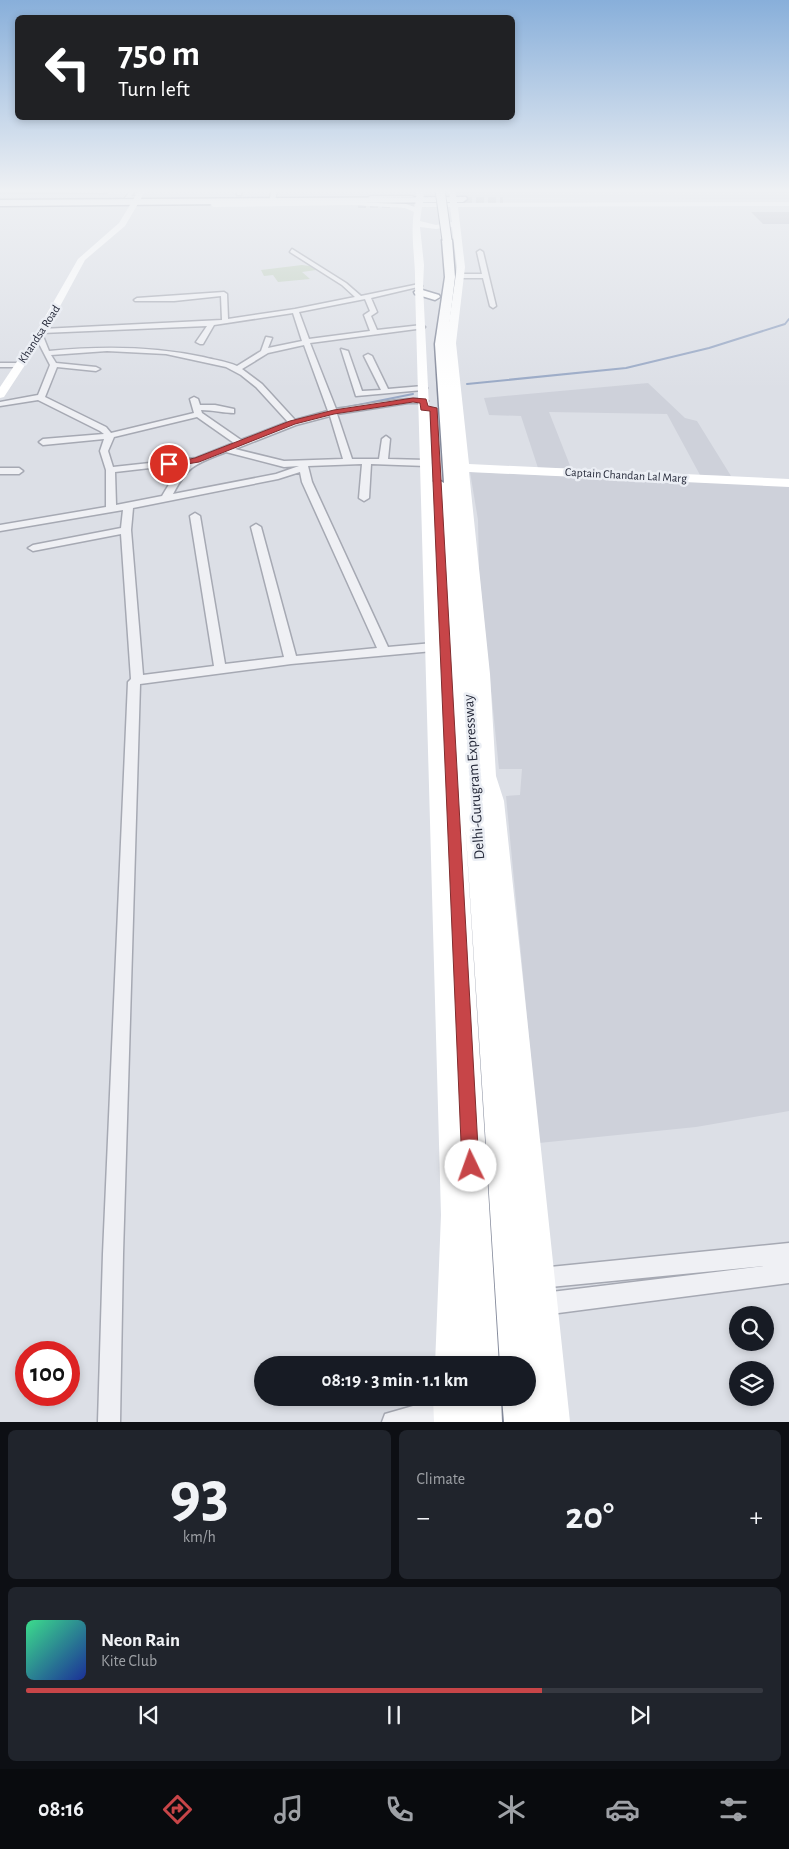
<!DOCTYPE html>
<html lang="en">
<head>
<meta charset="utf-8">
<style>
  :root { --surface:#171b24; --page:#20242c; --text:#f1f3f6; --muted:#9ea1a6; --line:#363941; --accent:#c74548 }
  body { margin:0; font-family:"Alegreya Sans",sans-serif; background:var(--page); color:var(--text); height:100vh; display:flex; flex-direction:column; font-size:19px; white-space:nowrap }
  * { box-sizing:border-box; margin:0 }
  p { font-size:16px; color:var(--muted) }
  .icon { flex:none; width:28px; height:28px; fill:none; stroke:currentColor; stroke-width:2; stroke-linecap:round; stroke-linejoin:round }
  .map { position:relative; height:1422px; overflow:hidden }
  .drawer { display:flex; flex-direction:column; gap:8px; padding:8px; background:#0d0f14; flex:1 }
  .drawer>* { flex:none }
  .hud { position:absolute; left:15px; top:15px; width:500px; height:105px; border-radius:8px; box-shadow:0 2px 8px #0003; background:#202124; color:#fff; overflow:hidden }
  .fabs { position:absolute; left:729px; top:1306px; display:grid; gap:10px }
  .fabs a { display:grid; place-items:center; width:45px; height:45px; border-radius:50%; background:var(--surface); box-shadow:0 2px 8px #0003; font-size:25px }
  .speed { position:absolute; left:15px; top:1341px; display:flex; gap:10px; font-size:25px; font-weight:700; text-align:center }
  .speed>* { display:grid; place-content:center; width:65px; height:65px; border-radius:50%; background:var(--surface); box-shadow:0 2px 8px #0003; line-height:1 }
  .speed .limit { border:8px solid #d22; background:#fff; color:#111 }
  .pin { position:absolute; display:grid; place-items:center; width:42px; height:42px; color:#fff; margin:-21px; border:2px solid #fff; border-radius:50%; box-shadow:0 1px 5px #0007 }
  .me { position:absolute; width:55px; margin:-28px; rotate:357deg; stroke-linejoin:round; filter:drop-shadow(0 0 4px #0008) }
  .turn { display:flex; align-items:center; gap:18px; height:105px; padding:0 20px; font-size:22px }
  .turn .icon { width:65px; height:65px; stroke-width:2.5 }
  .turn b { display:block; font-size:35px; line-height:42px }
  .big { font-size:38px; font-weight:700; line-height:1.1 }
  .drawer .widget { flex:1; display:flex; flex-direction:column; justify-content:center; gap:8px; min-width:0; padding:0 18px; border-radius:8px; background:var(--page) }
  .drawer .dial { align-items:center; gap:0 }
  .dial b { font-size:65px; line-height:1 }
  .song { display:flex; align-items:center; gap:15px }
  .cover { width:60px; height:60px; border-radius:8px; background:linear-gradient(135deg,hsl(150 70% 55%),hsl(230 70% 35%)) }
  .played { height:5px; border-radius:2px; background:linear-gradient(90deg,var(--accent) 70%,var(--line) 70%) }
  .keys { display:flex; justify-content:space-around; direction:ltr }
  .heat { display:flex; justify-content:space-between; align-items:center; font-size:28px; direction:ltr }
  .drawer .tiles { flex:1; display:grid; gap:8px; grid-template-columns:1fr 1fr }
  .widget:last-child { grid-column:span 2 }
  .trip { position:absolute; left:254px; top:1356px; width:282px; height:50px; border-radius:25px; background:var(--surface); box-shadow:0 2px 8px #0003; font-weight:700; line-height:50px; text-align:center }
  .tabs { display:flex; height:80px; justify-content:space-around; align-items:center; background:#090b0e; color:var(--muted) }
  .tabs .icon { width:35px; height:35px }
  .tabs .on { color:var(--accent) }
  .tabs b { font-size:22px; color:var(--text) }
  .map>svg:first-child { display:block }
  .built { fill:#ced1da }
  .green { fill:#c0cfbe }
  .lines { fill:none; stroke-linecap:round; stroke-linejoin:round }
  .stream { stroke:#98a8c5; stroke-width:2 }
  .building { fill:#babdc8 }
  .secondary-tunnel { stroke:#b8bbc4; stroke-width:8; stroke-dasharray:8 4; stroke-linecap:butt }
  .street-casing { stroke:#a6a9b3; stroke-width:3 }
  .highway-casing { stroke:#848a9b; stroke-width:3 }
  .street { fill:#eff0f4; fill-rule:evenodd }
  .secondary { fill:#fff; fill-rule:evenodd }
  .highway { fill:#fff; fill-rule:evenodd }
  .highway-bridge-casing { stroke:#848a9b; stroke-width:11; stroke-linecap:butt }
  .highway-bridge { stroke:#fff; stroke-width:9 }
  .route { fill:#c74548; stroke:#812d2f }
  .labels { text-anchor:middle; dominant-baseline:central; stroke-width:5; stroke-linejoin:round; paint-order:stroke }
  .far-street-label { font-size:12px; fill:#272b3b; stroke:#ebeef4 }
  .street-label { font-size:15px; fill:#272b3b; stroke:#ebeef4 }
</style>
</head>
<body>
<div class="map">
<svg width="789" height="1422" viewBox="0 0 789 1422">
  <rect width="100%" height="100%" fill="#dcdfe6"/>
  <g class="built">
    <path d="M456 190H789V199L468 198 456 195Z"/>
    <path d="M648 383 685 418 697 421 731 476 700 475 667 414 549 412 571 468H538L521 416 489 415 484 398Z"/>
    <path d="M470 472 789 486V1111L696 1127 539 1143 506 796 520 795 522 769H499L479 570 478 520Z"/>
  </g>
  <path class="green" d="M302 265 310 266 316 270 302 272 310 279 278 282 273 275 264 276 261 270Z"/>
  <g class="lines">
    <g class="stream">
      <path d="M467 384 626 368 709 348 785 324 789 319"/>
      <path d="M343 408 413 394"/>
    </g>
  </g>
  <path class="building" d="M751 212H789V224H763Z"/>
  <g class="lines">
    <g class="secondary-tunnel">
      <path d="M440 201H503"/>
      <path d="M358 204 452 203"/>
    </g>
    <defs>
      <g id="street">
        <path d="M0 190 104 192 106 193 0 192Z"/>
        <path d="M131 190H136L131 196 141 197 125 198Z"/>
        <path d="M237 190H242L241 195H237Z"/>
        <path d="M272 190H277L275 201 272 203 269 201Z"/>
        <path d="M370 196H412L414 197 368 198Z"/>
        <path d="M292 249 346 283 361 296 419 284 422 286 371 298 377 312 371 316 377 330 422 325 425 327 424 328 310 343 336 409C352 407 418 394 428 401L424 403H408L337 414 352 459H379L382 439 386 436 390 439 388 459 426 460 430 463 426 466 371 464 369 498 364 501 359 498 362 464 308 466 312 482 388 647 433 643 439 647 433 651 291 664 140 684 123 1254 120 1422H98L103 1254 128 682 131 679 121 534 33 551 28 548 33 545 121 528 123 510 0 531V525L106 507V470L100 451 104 439 43 445 39 442 43 439 104 434 100 431 38 400 0 406V402L38 395 50 365 35 336 39 334 43 336 49 351C101 346 152 346 203 357 214 360 226 361 237 366L261 351 266 337 272 338 268 348 302 341 293 313 214 325 203 344H200L196 342 207 326 42 333 39 331 42 329 222 320 221 296 174 301H135L134 300 137 298 224 292 227 294 228 319 295 309 355 297 342 285 290 252ZM365 299 370 311 364 315 370 331 309 339 299 312ZM304 345 328 411 295 420 262 384 242 369 268 353ZM107 351 166 354 226 367 241 375 256 387 288 422 241 440 202 413 201 410C213 410 223 413 234 413V409L215 405H200L198 399 194 397 190 399 194 413 111 433 106 427 45 397 57 367 96 371 100 369 96 367 56 363 51 355ZM330 416 343 459 284 461 235 449 296 425ZM197 417 234 443 196 458 113 467 108 451 114 437ZM226 452 284 467 299 466 276 474 173 494C189 464 196 464 226 452ZM185 464 177 471 162 496 116 505 115 472ZM300 472 302 482 377 648 296 656 261 527 256 524 251 527 284 657 225 664 200 516 195 513 190 516 214 666 143 675 131 530 133 508 278 479Z"/>
        <path d="M480 250 483 252 496 306 493 308 490 306 483 278H459L456 276 459 274H482L477 252Z"/>
        <path d="M341 349 348 351 362 391 381 390 364 356 368 354 372 356 388 389 423 386 427 388 423 390 356 396Z"/>
        <path d="M0 363H18L22 365 18 367H0Z"/>
        <path d="M0 468H19L23 471 19 474H0Z"/>
        <path d="M789 1243V1283L543 1315 536 1311 532 1304 536 1297 543 1293 765 1266 540 1288 533 1285 530 1278 533 1271 540 1268Z"/>
        <path d="M441 1398 456 1399 459 1407 456 1415 436 1422H382L385 1414Z"/>
      </g>
      <g id="highway">
        <path d="M466 197 467 199 463 202 0 206V200Z"/>
        <path d="M447 237 452 240 455 277 447 344 538 1365 532 1378 528 1380V1365H500L465 819 499 1365H461L429 484 437 479 444 483 435 344 445 277 442 240Z"/>
        <path d="M419 289 439 295 440 297 435 300 415 294 414 292Z"/>
        <path d="M528 1382 535 1384 540 1398 542 1422H504L502 1398H528Z"/>
        <path d="M463 1398H501L502 1422H464Z"/>
      </g>
    </defs>
    <use href="#street" class="street-casing"/>
    <use href="#highway" class="highway-casing"/>
    <use href="#street" class="street"/>
    <g class="secondary">
      <path d="M139 190H146L125 226 85 260 44 336 4 397 0 398V387L34 336 78 259 119 223Z"/>
      <path d="M417 190H424L423 203H450L449 190H455L457 203 789 202V206L458 207 465 267 456 343 469 464 789 479V487L469 472 490 674 496 776 504 801 570 1422H538L484 801 478 776 474 674 446 343 457 267 452 227 436 229 420 227 424 265 423 286 469 1215 465 1365H435L441 1215 415 286C416 262 410 236 414 212L405 208 353 205 214 207 210 205 214 203 350 202 406 204 415 207ZM422 207H450L452 222 436 225 420 221Z"/>
      <path d="M433 1398H465L466 1422H434Z"/>
    </g>
    <use href="#highway" class="highway"/>
    <defs>
      <path id="highway-bridge" d="M440 190 447 240"/>
    </defs>
    <use href="#highway-bridge" class="highway-bridge-casing"/>
    <use href="#highway-bridge" class="highway-bridge"/>
  </g>
  <linearGradient id="sky" x2="0" y2="1"><stop stop-color="#88afda"/><stop offset="0.49" stop-color="#eff1f4"/><stop offset="1" stop-color="#eff1f4" stop-opacity="0"/></linearGradient>
  <rect width="789" height="389" fill="url(#sky)"/>
  <path class="route" d="M413 398 426 399 428 406 437 408 479 1166 477 1172 471 1174 464 1172 462 1166 430 411 421 410 420 403 413 402 334 414 295 424 199 462 169 467 165 464 195 458 290 421 334 410Z"/>
  <g class="labels">
    <g class="far-street-label">
      <text transform="translate(39 334) rotate(-57)">Khandsa Road</text>
      <text transform="translate(626 475) rotate(3)">Captain Chandan Lal Marg</text>
    </g>
    <g class="street-label">
      <text transform="translate(474 777) rotate(-94)">Delhi-Gurugram Expressway</text>
    </g>
  </g>
</svg>
<div class="fabs">
<a><svg class="icon" aria-label="search" viewBox="0 0 24 24"><circle cx="10" cy="10" r="6"/><path d="M15 15l6 6"/></svg></a>
<a><svg class="icon" aria-label="layers" viewBox="0 0 24 24"><path d="M12 4l9 5-9 5-9-5zM3 14l9 5 9-5"/></svg></a>
</div>
<div class="speed"><div class="limit">100</div></div>
<div class="pin" style="left:169px;top:464px;background:#d93025"><svg class="icon" aria-label="arrive" viewBox="0 0 24 24"><path d="M6 21V4h12l-3 4 3 4H6"/></svg></div>
<svg class="me" style="left:471px;top:1166px" viewBox="-20 -20 40 40"><circle r="19" fill="#fff"/><path d="M0-13L10 11 0 6-10 11z" fill="#c74548"/></svg>
<div class="trip">08:19 · 3 min · 1.1 km</div>
<div class="hud">
<div class="turn"><svg class="icon" aria-label="left" viewBox="0 0 24 24"><path d="M17 20v-9H6M10 6l-5 5 5 5"/></svg><div><b>750 m</b>Turn left</div></div>
</div>
</div>
<section class="drawer">
<div class="tiles">
<div class="widget dial"><b>93</b><p>km/h</p></div>
<div class="widget"><p>Climate</p>
<div class="heat"><a>−</a><b class="big">20°</b><a>+</a></div>
</div>
<div class="widget">
<div class="song"><i class="cover"></i><div><b>Neon Rain</b><p>Kite Club</p></div></div>
<div class="played"></div>
<div class="keys"><svg class="icon" aria-label="previous" viewBox="0 0 24 24"><path d="M18 5L8 12l10 7zM5 5v14"/></svg><svg class="icon" aria-label="pause" viewBox="0 0 24 24"><path d="M8 5v14M16 5v14"/></svg><svg class="icon" aria-label="next" viewBox="0 0 24 24"><path d="M6 5l10 7-10 7zM19 5v14"/></svg></div>
</div>
</div>
</section>
<nav class="tabs">
<b>08:16</b>
<svg class="icon on" aria-label="directions" viewBox="0 0 24 24"><path d="M12 3l9 9-9 9-9-9zM9 14v-3h6M13 9l2 2-2 2"/></svg>
<svg class="icon" aria-label="music" viewBox="0 0 24 24"><path d="M9 18V5l10-2v13"/><circle cx="6" cy="18" r="3"/><circle cx="16" cy="16" r="3"/></svg>
<svg class="icon" aria-label="phone" viewBox="0 0 24 24"><path d="M5 4h4l2 5-3 2q2 4 5 5l2-3 5 2v4C11 20 4 13 5 4z"/></svg>
<svg class="icon" aria-label="climate" viewBox="0 0 24 24"><path d="M12 3v18M4 7l16 10M4 17L20 7"/></svg>
<svg class="icon" aria-label="car" viewBox="0 0 24 24"><path d="M5 17H2v-5l4-1 3-4h7l3 4 3 1v5h-3M9 17h6M6 11h13"/><circle cx="7" cy="17" r="2"/><circle cx="17" cy="17" r="2"/></svg>
<svg class="icon" aria-label="filters" viewBox="0 0 24 24"><path d="M4 7h16M4 17h16"/><circle cx="9" cy="7" r="2"/><circle cx="15" cy="17" r="2"/></svg>
</nav>
</body>
</html>
